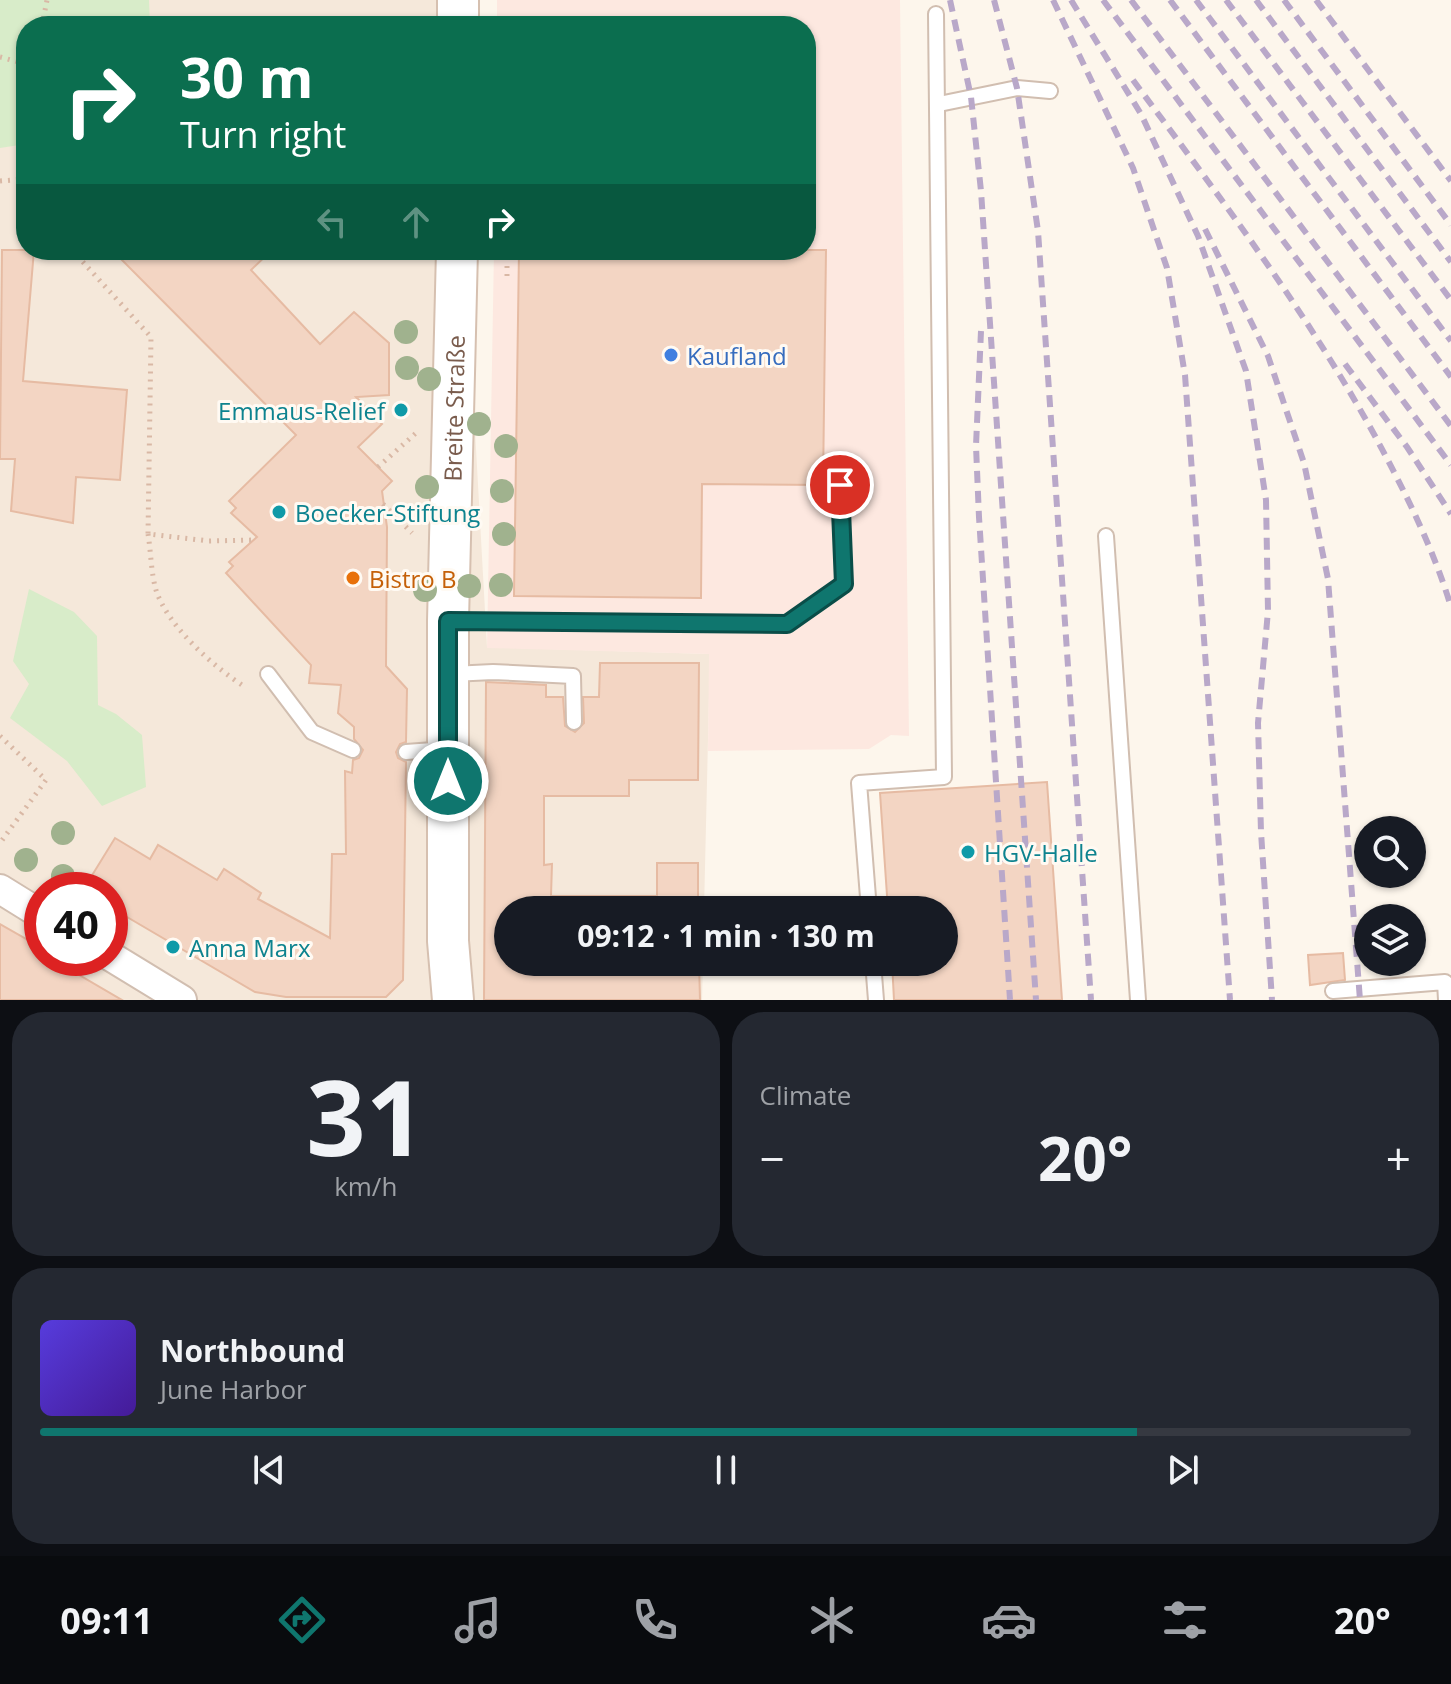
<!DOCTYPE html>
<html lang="en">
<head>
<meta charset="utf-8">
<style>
  :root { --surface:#171b24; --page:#242831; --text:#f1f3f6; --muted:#9ea1a6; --line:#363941; --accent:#0f766e }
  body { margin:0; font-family:"Open Sans",sans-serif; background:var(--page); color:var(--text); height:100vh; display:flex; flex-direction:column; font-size:30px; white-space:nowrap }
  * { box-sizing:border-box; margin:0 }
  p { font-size:26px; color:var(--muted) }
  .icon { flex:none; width:44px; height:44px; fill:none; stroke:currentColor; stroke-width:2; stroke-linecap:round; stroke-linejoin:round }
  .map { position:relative; height:1000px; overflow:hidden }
  .panel { display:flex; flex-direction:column; gap:12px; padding:12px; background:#0d0f14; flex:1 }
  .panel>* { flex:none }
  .hud { position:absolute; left:16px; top:16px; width:800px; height:244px; border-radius:32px; box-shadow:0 2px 6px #0004; background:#0b6e4f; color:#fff; overflow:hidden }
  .fabs { position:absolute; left:1354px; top:816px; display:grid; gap:16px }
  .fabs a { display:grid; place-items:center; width:72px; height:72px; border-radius:50%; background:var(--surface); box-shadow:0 2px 6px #0004; font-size:40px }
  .speed { position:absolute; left:24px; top:872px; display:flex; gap:16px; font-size:40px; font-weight:700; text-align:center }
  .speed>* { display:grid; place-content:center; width:104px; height:104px; border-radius:50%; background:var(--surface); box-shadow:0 2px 6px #0004; line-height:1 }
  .speed .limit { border:12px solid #d22; background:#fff; color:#111 }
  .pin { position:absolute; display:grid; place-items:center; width:68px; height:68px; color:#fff; margin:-34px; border:4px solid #fff; border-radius:50%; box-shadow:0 2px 8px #0007 }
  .me { position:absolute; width:88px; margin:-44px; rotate:0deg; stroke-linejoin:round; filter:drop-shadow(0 0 6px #0008) }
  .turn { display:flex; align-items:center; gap:28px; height:168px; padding:0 32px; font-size:36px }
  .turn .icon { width:104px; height:104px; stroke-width:2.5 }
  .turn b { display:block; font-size:56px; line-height:68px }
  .lanes { display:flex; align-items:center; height:76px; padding:0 32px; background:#0003; justify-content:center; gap:40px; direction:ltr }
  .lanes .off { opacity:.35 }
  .big { font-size:60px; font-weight:700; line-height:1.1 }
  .panel .card { flex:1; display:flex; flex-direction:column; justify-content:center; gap:12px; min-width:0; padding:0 28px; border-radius:32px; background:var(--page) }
  .panel .dial { align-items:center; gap:0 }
  .dial b { font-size:104px; line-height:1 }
  .song { display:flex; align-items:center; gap:24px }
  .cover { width:96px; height:96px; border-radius:12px; background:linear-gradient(135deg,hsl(250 70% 55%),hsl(260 70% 35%)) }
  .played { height:8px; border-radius:4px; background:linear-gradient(90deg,var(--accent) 80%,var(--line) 80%) }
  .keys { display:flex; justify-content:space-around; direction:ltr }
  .heat { display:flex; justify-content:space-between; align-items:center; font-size:44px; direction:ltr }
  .panel .tiles { flex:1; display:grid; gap:12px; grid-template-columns:1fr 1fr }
  .card:last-child { grid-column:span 2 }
  .trip { position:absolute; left:494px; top:896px; width:464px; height:80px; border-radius:40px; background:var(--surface); box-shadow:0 2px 6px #0004; font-weight:700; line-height:80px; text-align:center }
  .tabs { display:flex; height:128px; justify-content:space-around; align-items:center; background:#090b0e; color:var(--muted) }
  .tabs .icon { width:56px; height:56px }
  .tabs .active { color:var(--accent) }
  .tabs b { font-size:36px; color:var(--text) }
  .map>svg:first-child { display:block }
  .residential { fill:#f5e8da; fill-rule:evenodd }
  .commercial { fill:#fde8e0 }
  .green { fill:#d8ecc9 }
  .building { fill:#f3d5c3; stroke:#e6bba3; stroke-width:2 }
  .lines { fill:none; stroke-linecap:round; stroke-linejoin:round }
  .lane-casing { stroke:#d1beb0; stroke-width:18 }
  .street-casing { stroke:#d1beb0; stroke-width:32 }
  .secondary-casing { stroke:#d6c0b0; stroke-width:44 }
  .path { stroke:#d9b8a5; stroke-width:5; stroke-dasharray:2 6; stroke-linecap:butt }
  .lane { stroke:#fff; stroke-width:14 }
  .street { stroke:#fff; stroke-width:28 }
  .secondary { stroke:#fff; stroke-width:40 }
  .rail { stroke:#b9a8c9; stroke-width:6; stroke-dasharray:12 8; stroke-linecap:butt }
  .tree { fill:#a0b28e }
  .route-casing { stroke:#0a4d48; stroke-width:20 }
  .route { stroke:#0f766e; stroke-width:14 }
  .shop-dot { fill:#3f7fe0; stroke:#fffaf3; stroke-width:3 }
  .culture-dot { fill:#0f9aa8; stroke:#fffaf3; stroke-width:3 }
  .food-dot { fill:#e8710a; stroke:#fffaf3; stroke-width:3 }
  .labels { text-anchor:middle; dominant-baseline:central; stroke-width:6; stroke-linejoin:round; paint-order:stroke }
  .shop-label { font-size:24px; fill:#366cbe; stroke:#fffaf3; text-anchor:start }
  .street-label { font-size:24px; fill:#7a5c4d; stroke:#fffaf3 }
  .culture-label { font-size:24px; fill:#0d838f; stroke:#fffaf3; text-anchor:start }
  .food-label { font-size:24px; fill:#c56008; stroke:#fffaf3; text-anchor:start }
</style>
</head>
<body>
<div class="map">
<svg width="1451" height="1000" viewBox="0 0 1451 1000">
  <rect width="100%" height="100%" fill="#fdf6ec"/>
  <path class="residential" d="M0 0H451L453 26H26V250H465L487 647 710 654 704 910H508V962H703L702 1000H0ZM42 890H110V958H42Z"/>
  <path class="commercial" d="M497 0H900L909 736 891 735 869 749 708 751 709 654 487 648 494 250H806V26H497Z"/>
  <g class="green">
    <path d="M0 0H149L150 26H26V144L0 148Z"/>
    <path d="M29 589 74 612 97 636 98 705 116 714 142 735 146 787 102 806 67 761 10 718 29 684 13 661Z"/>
  </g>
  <g class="building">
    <path d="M2 250H34L23 381 127 390 120 480 76 477 73 523 11 511 15 459H0Z"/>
    <path d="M112 250H272L251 270 320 344 354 312 389 343V395L356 397 382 424 358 447 392 481 382 491 387 527 386 666 407 689 406 742 400 744 396 752 398 758 406 762 403 980 386 997H286L255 992 110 907V890H83L115 838 150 859 158 845 217 880 224 869 261 893 258 899 330 938 332 854H346L345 771 352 773 353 760 359 758 363 750 354 739V727L338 713 341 685 309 683 311 665 226 573 233 566 229 562 257 537 231 513 236 508 229 501 296 435Z"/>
    <path d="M519 250H826L823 485 702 484 701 598 514 596Z"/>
    <path d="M600 663H699L698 780H629V796H544V865L552 864 551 896H657V863H698V910H508V962H699L700 1000H484L486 682 546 685V697H563L565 726 575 732 584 723 583 697H599Z"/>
    <path d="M1047 782 1062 1000H894L892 962H944V910H888L880 793Z"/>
    <path d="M0 924 40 947 38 951 42 958H50L122 1000H0Z"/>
    <path d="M1343 953 1345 980 1310 985 1308 955Z"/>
  </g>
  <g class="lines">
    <defs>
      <g id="lane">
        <path d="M939 104 1017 88 1050 91"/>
        <path d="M1106 536 1138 1000"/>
        <path d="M452 621 787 624 844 584 840 485"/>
        <path d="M268 674 312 732 353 750"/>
        <path d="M452 674 493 672 573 676 574 722"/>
        <path d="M406 752 447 749"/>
        <path d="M869 910 859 783 944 777 936 14"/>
        <path d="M873 962 876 1000"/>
        <path d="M1333 991 1445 982 1446 1000"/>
      </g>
      <g id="street">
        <path d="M0 889 42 915"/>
        <path d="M110 956 182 1000"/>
      </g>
      <g id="secondary">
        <path d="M458 0V26"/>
        <path id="s1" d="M453 1000 448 941V621L457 250"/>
      </g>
    </defs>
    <use href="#lane" class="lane-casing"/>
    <use href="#street" class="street-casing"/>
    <use href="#secondary" class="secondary-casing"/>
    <g class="path">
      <path d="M42 26 47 0"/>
      <path d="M0 57 26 64"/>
      <path d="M0 181 26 179"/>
      <path d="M72 250 151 337 148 534 209 541 255 540"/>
      <path d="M507 250V277"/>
      <path d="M378 467 416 433"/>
      <path d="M383 504 412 533"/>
      <path d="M148 534C151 552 151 573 156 590 168 627 214 667 245 687"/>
      <path d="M0 736 46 780 0 843"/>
    </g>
    <use href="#lane" class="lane"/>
    <use href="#street" class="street"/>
    <use href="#secondary" class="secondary"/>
    <g class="rail">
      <path d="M950 0 971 97 981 191 1036 1000"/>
      <path d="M994 0 1017 88 1038 231 1091 1000"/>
      <path d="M1053 0 1133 168 1167 268 1185 375 1230 1000"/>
      <path d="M1071 0 1141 114 1198 236 1246 371 1266 500 1268 611 1258 723 1261 832 1272 1000"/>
      <path d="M1103 0 1451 465"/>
      <path d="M1131 0 1451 426"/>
      <path d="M1170 0 1451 377"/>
      <path d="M1196 0 1451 341"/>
      <path d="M1226 0 1451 300"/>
      <path d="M1256 0 1451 262"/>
      <path d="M1284 0 1451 225"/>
      <path d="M1316 0 1451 181"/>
      <path d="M1133 80C1219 196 1305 309 1375 436 1404 490 1433 547 1451 607"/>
      <path d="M1205 229 1268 356 1304 463 1328 579 1360 1000"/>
      <path d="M981 331 976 446 979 517 1010 1000"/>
      <path d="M1345 364 1407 447 1451 514"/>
    </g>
  </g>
  <g class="tree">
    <circle cx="406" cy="332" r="12"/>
    <circle cx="407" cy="368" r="12"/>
    <circle cx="429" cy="379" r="12"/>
    <circle cx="479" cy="424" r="12"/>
    <circle cx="506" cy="446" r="12"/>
    <circle cx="427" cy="487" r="12"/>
    <circle cx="502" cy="491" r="12"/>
    <circle cx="504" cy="534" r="12"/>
    <circle cx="501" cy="585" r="12"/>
    <circle cx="469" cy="586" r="12"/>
    <circle cx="425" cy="590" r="12"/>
    <circle cx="63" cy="833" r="12"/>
    <circle cx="26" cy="860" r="12"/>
    <circle cx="63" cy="876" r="12"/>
  </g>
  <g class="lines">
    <defs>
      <path id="route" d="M448 781V621L787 624 844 584 840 485"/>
    </defs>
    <use href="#route" class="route-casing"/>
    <use href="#route" class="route"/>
  </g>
  <circle class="shop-dot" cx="671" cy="355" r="8"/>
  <g class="culture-dot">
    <circle cx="401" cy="410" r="8"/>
    <circle cx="279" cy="512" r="8"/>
    <circle cx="968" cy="852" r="8"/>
    <circle cx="173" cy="947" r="8"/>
  </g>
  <circle class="food-dot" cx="353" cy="578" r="8"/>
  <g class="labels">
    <g class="shop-label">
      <text x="687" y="355">Kaufland</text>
    </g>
    <g class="street-label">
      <text stroke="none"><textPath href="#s1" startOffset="592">Breite Straße</textPath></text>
    </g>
    <g class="culture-label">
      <text x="385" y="410" text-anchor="end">Emmaus-Relief</text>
      <text x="295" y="512">Boecker-Stiftung</text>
      <text x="984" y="852">HGV-Halle</text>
      <text x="189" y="947">Anna Marx</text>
    </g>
    <g class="food-label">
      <text x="369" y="578">Bistro B</text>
    </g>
  </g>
</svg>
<div class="fabs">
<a><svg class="icon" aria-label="search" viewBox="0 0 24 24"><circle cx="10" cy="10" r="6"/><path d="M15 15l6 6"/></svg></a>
<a><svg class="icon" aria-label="layers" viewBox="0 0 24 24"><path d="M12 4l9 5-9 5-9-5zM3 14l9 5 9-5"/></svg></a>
</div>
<div class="speed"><div class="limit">40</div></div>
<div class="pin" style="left:840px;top:485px;background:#d93025"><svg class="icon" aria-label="arrive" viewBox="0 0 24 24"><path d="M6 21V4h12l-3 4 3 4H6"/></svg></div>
<svg class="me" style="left:448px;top:781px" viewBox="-20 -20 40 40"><circle r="17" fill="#0f766e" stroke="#fff" stroke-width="3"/><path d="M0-11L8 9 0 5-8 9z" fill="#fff"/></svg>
<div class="trip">09:12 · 1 min · 130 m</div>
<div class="hud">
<div class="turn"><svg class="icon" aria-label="right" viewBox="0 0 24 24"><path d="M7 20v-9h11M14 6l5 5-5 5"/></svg><div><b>30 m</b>Turn right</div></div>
<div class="lanes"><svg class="icon off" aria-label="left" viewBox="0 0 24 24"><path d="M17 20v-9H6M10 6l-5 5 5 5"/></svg><svg class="icon off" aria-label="ahead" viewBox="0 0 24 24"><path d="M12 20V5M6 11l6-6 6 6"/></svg><svg class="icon" aria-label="right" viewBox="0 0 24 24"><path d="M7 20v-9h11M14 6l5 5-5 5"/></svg></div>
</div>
</div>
<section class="panel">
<div class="tiles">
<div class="card dial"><b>31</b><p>km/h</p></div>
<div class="card"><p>Climate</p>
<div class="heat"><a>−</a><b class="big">20°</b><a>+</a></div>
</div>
<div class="card">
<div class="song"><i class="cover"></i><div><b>Northbound</b><p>June Harbor</p></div></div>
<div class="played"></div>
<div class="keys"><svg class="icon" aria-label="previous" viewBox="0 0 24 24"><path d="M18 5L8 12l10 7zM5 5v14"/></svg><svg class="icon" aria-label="pause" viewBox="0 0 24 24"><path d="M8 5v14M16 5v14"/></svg><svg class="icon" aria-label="next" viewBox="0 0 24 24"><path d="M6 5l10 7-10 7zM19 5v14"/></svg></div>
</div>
</div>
</section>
<nav class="tabs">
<b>09:11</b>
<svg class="icon active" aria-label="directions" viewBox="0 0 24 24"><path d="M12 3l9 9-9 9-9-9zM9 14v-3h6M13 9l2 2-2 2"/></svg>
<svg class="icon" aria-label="music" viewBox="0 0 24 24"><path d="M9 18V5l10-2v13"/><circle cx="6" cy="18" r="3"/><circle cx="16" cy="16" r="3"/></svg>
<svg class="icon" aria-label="phone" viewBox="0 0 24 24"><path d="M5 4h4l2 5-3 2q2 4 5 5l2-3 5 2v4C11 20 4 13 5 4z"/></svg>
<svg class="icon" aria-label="climate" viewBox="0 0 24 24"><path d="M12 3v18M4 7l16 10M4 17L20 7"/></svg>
<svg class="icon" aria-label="car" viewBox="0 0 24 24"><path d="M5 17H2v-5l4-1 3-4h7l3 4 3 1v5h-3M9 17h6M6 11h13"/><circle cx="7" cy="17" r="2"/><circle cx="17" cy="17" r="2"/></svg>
<svg class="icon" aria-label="filters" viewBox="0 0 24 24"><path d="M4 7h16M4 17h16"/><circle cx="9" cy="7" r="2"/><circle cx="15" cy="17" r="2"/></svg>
<b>20°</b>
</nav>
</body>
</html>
